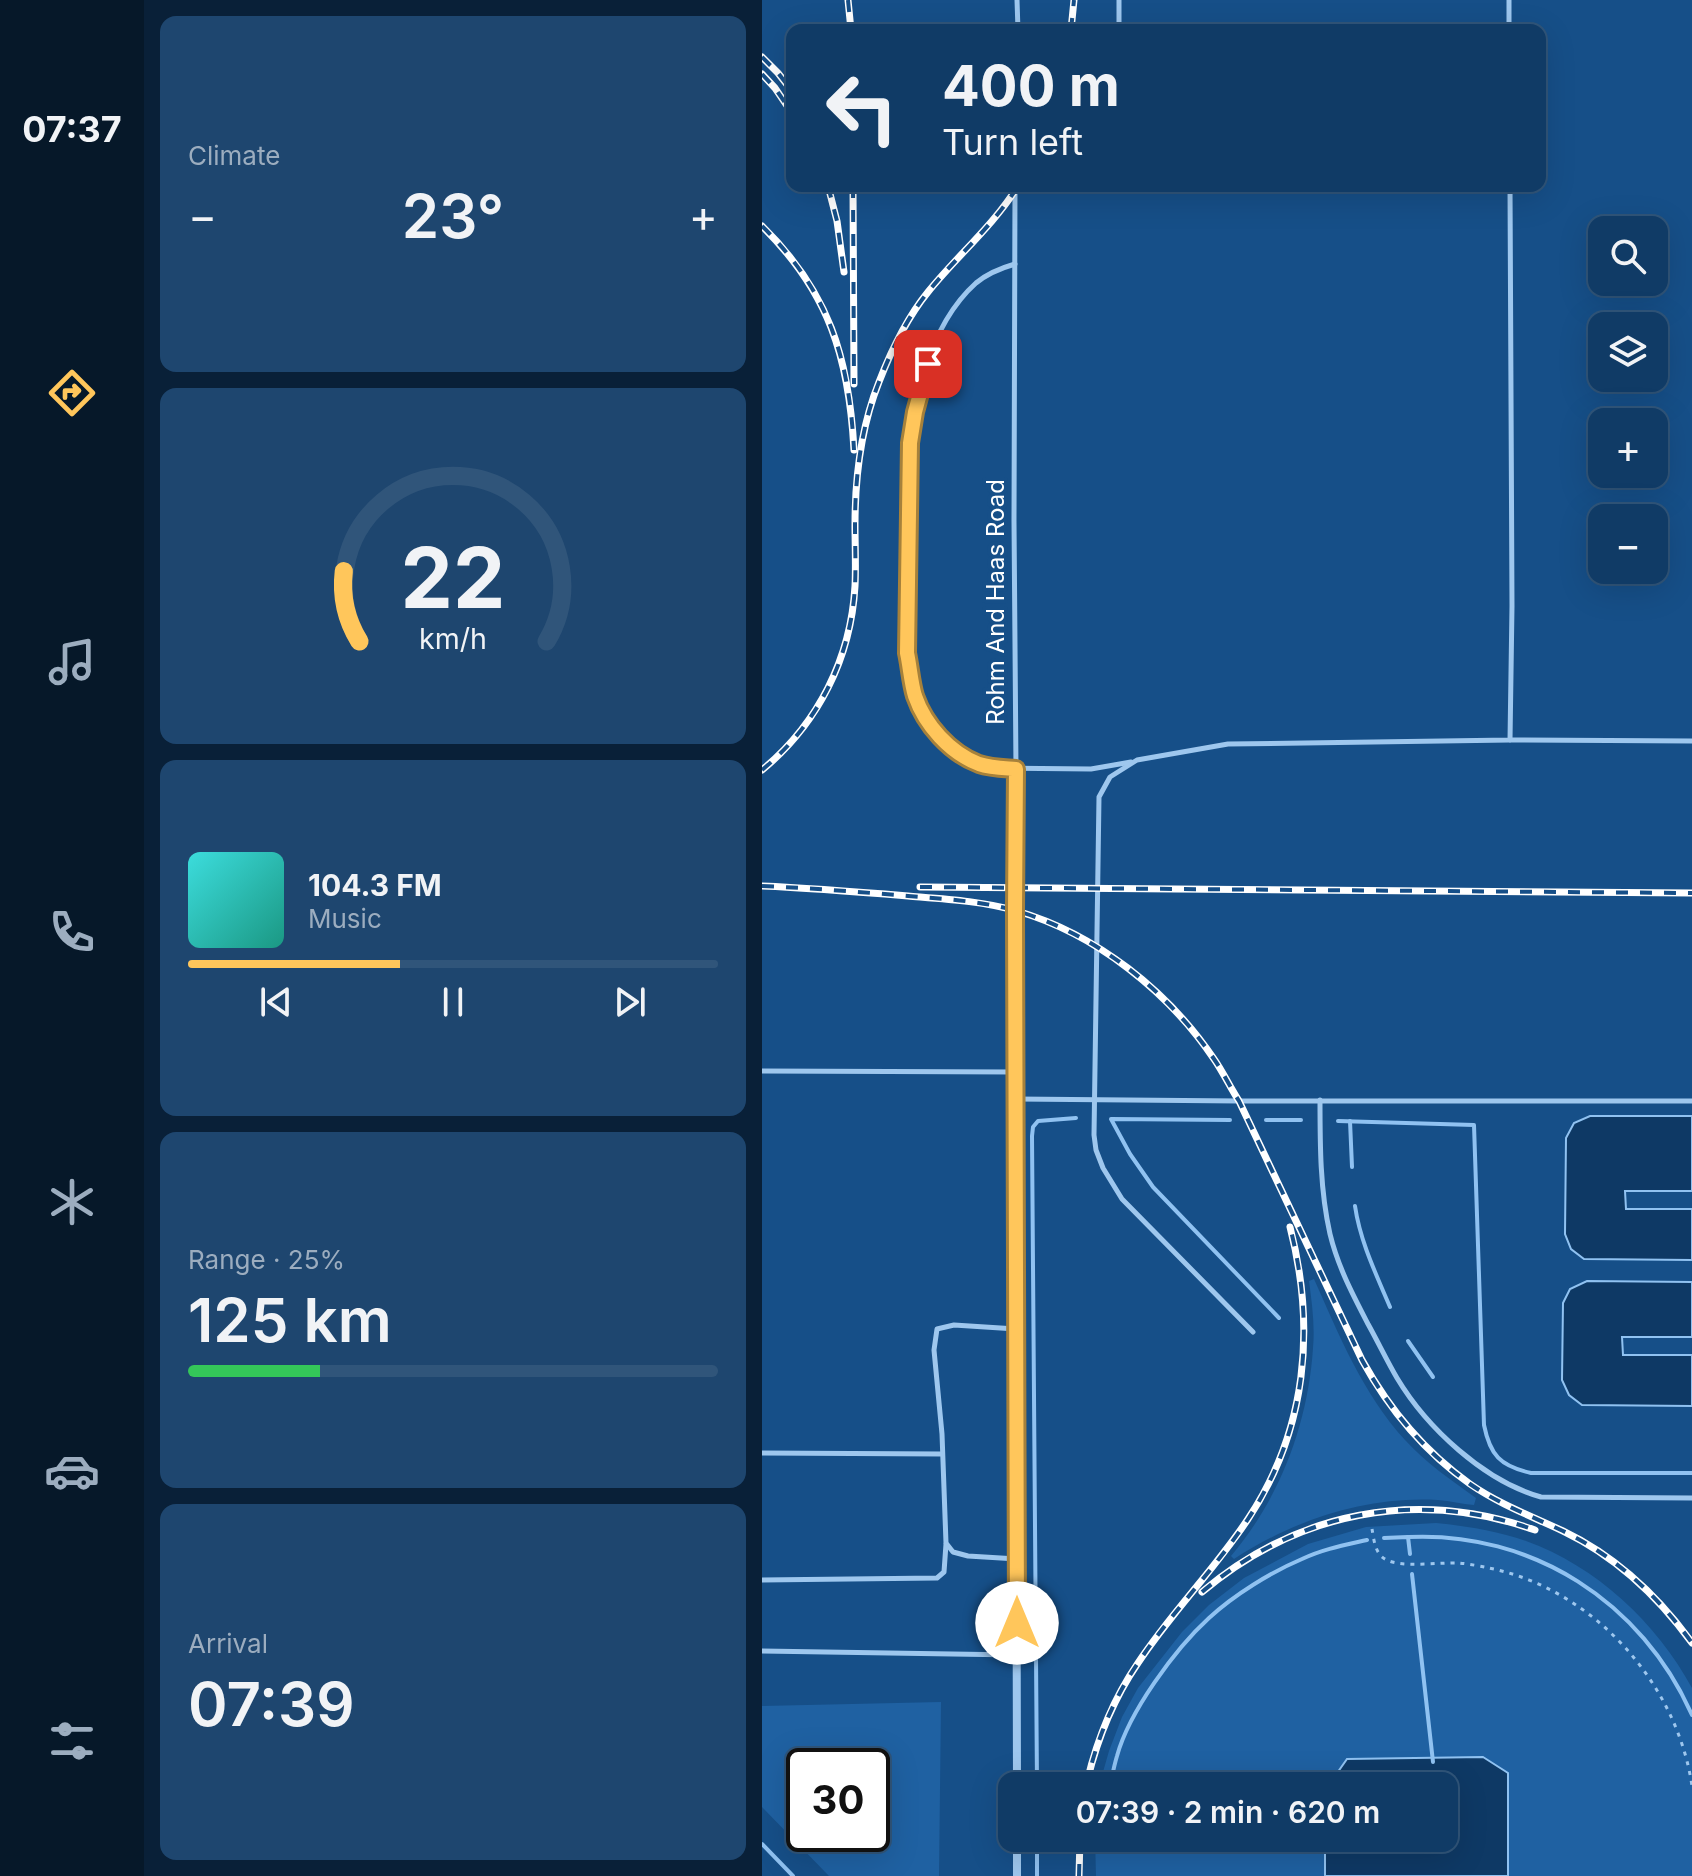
<!DOCTYPE html>
<html lang="en">
<head>
<meta charset="utf-8">
<style>
  :root { --surface:#103b66; --page:#1e466f; --text:#f1f3f6; --muted:#9cadbf; --line:#30557a; --accent:#ffc65b }
  body { margin:0; font-family:Inter,sans-serif; background:var(--page); color:var(--text); height:100vh; display:flex; flex-direction:column; font-size:30px; white-space:nowrap }
  * { box-sizing:border-box; margin:0 }
  p { font-size:26px; color:var(--muted) }
  .icon { flex:none; width:44px; height:44px; fill:none; stroke:currentColor; stroke-width:2; stroke-linecap:round; stroke-linejoin:round }
  .map { position:relative; flex:1; overflow:hidden }
  .details { display:flex; flex-direction:column; gap:16px; padding:16px; background:#092038; width:618px }
  .details>* { flex:none }
  .banner { position:absolute; left:24px; top:24px; width:760px; height:168px; border-radius:16px; box-shadow:0 8px 32px #0002,0 0 0 2px var(--line); background:#103b66; color:var(--text); overflow:hidden }
  .tools { position:absolute; left:826px; top:216px; display:grid; gap:16px }
  .tools a { display:grid; place-items:center; width:80px; height:80px; border-radius:16px; background:var(--surface); box-shadow:0 8px 32px #0002,0 0 0 2px var(--line); font-size:40px }
  .speed { position:absolute; left:24px; top:1748px; display:flex; gap:16px; font-size:40px; font-weight:700; text-align:center }
  .speed>* { display:grid; place-content:center; width:104px; height:104px; border-radius:50%; background:var(--surface); box-shadow:0 8px 32px #0002,0 0 0 2px var(--line); line-height:1 }
  .speed .limit { border:4px solid #111; border-radius:12px; background:#fff; color:#111 }
  .pin { position:absolute; display:grid; place-items:center; width:68px; height:68px; color:#fff; margin:-34px; border-radius:16px; box-shadow:0 4px 12px #0006 }
  .me { position:absolute; width:88px; margin:-44px; rotate:0deg; stroke-linejoin:round; filter:drop-shadow(0 0 6px #0008) }
  .turn { display:flex; align-items:center; gap:28px; height:168px; padding:0 24px; font-size:36px }
  .turn .icon { width:104px; height:104px; stroke-width:2.5 }
  .turn b { display:block; font-size:56px; line-height:68px }
  .big { font-size:60px; font-weight:600; line-height:1.1 }
  .details .card { flex:1; display:flex; flex-direction:column; justify-content:center; gap:12px; min-width:0; padding:0 28px; border-radius:16px; background:var(--page) }
  .details .dial { align-items:center; gap:0 }
  .dial svg { height:208px; overflow:visible; fill:none; stroke:var(--line); stroke-width:7; stroke-linecap:round; text-anchor:middle }
  .dial text { fill:var(--text); stroke:none }
  .song { display:flex; align-items:center; gap:24px }
  .cover { width:96px; height:96px; border-radius:12px; background:linear-gradient(135deg,hsl(180 70% 55%),hsl(170 70% 35%)) }
  .played { height:8px; border-radius:4px; background:linear-gradient(90deg,var(--accent) 40%,var(--line) 40%) }
  .keys { display:flex; justify-content:space-around; direction:ltr }
  .heat { display:flex; justify-content:space-between; align-items:center; font-size:44px; direction:ltr }
  .charge { height:12px; border-radius:6px; background:linear-gradient(90deg,#34c759 25%,var(--line) 0) }
  .trip { position:absolute; left:236px; top:1772px; width:460px; height:80px; border-radius:16px; background:var(--surface); box-shadow:0 8px 32px #0002,0 0 0 2px var(--line); font-weight:600; line-height:80px; text-align:center }
  main { display:flex; flex:1; min-height:0 }
  .tabs { display:flex; flex-direction:column; width:144px; justify-content:space-around; align-items:center; background:#061829; color:var(--muted) }
  .tabs .icon { width:56px; height:56px }
  .tabs .on { color:var(--accent) }
  .tabs b { font-size:36px; color:var(--text) }
  .map>svg:first-child { display:block }
  .green { fill:#1f61a2; fill-rule:evenodd }
  .water { fill:#0e3965; stroke:#90c2f1; stroke-width:2 }
  .lines { fill:none; stroke-linecap:round; stroke-linejoin:round }
  .stream { stroke:#90c2f1; stroke-width:4 }
  .path { stroke:#9ec7ee; stroke-width:3; stroke-dasharray:4 6; stroke-linecap:butt }
  .lane { stroke:#9ec7ee; stroke-width:5 }
  .street { stroke:#9ec7ee; stroke-width:8 }
  .rail-casing { stroke:#fff; stroke-width:7 }
  .rail { stroke:#164f88; stroke-width:4; stroke-dasharray:12; stroke-linecap:butt }
  .route-casing { stroke:#a6813b; stroke-width:20 }
  .route { stroke:#ffc65b; stroke-width:14 }
  .labels { text-anchor:middle; dominant-baseline:central; stroke-width:8; stroke-linejoin:round; paint-order:stroke }
  .street-label { font-size:24px; fill:#fff; stroke:#164f88 }
</style>
</head>
<body>
<main>
<nav class="tabs">
<b>07:37</b>
<svg class="icon on" aria-label="directions" viewBox="0 0 24 24"><path d="M12 3l9 9-9 9-9-9zM9 14v-3h6M13 9l2 2-2 2"/></svg>
<svg class="icon" aria-label="music" viewBox="0 0 24 24"><path d="M9 18V5l10-2v13"/><circle cx="6" cy="18" r="3"/><circle cx="16" cy="16" r="3"/></svg>
<svg class="icon" aria-label="phone" viewBox="0 0 24 24"><path d="M5 4h4l2 5-3 2q2 4 5 5l2-3 5 2v4C11 20 4 13 5 4z"/></svg>
<svg class="icon" aria-label="climate" viewBox="0 0 24 24"><path d="M12 3v18M4 7l16 10M4 17L20 7"/></svg>
<svg class="icon" aria-label="car" viewBox="0 0 24 24"><path d="M5 17H2v-5l4-1 3-4h7l3 4 3 1v5h-3M9 17h6M6 11h13"/><circle cx="7" cy="17" r="2"/><circle cx="17" cy="17" r="2"/></svg>
<svg class="icon" aria-label="filters" viewBox="0 0 24 24"><path d="M4 7h16M4 17h16"/><circle cx="9" cy="7" r="2"/><circle cx="15" cy="17" r="2"/></svg>
</nav>
<section class="details">
<div class="card"><p>Climate</p>
<div class="heat"><a>−</a><b class="big">23°</b><a>+</a></div>
</div>
<div class="card dial"><svg viewBox="0 0 100 80">
<path d="M14 69A42 42 0 1 1 86 69"/>
<path d="M14 69A42 42 0 0 1 8 42" stroke="#ffc65b"/>
<text x="50" y="56" font-size="32" font-weight="700">22</text>
<text x="50" y="72" font-size="11">km/h</text>
</svg></div>
<div class="card">
<div class="song"><i class="cover"></i><div><b>104.3 FM</b><p>Music</p></div></div>
<div class="played"></div>
<div class="keys"><svg class="icon" aria-label="previous" viewBox="0 0 24 24"><path d="M18 5L8 12l10 7zM5 5v14"/></svg><svg class="icon" aria-label="pause" viewBox="0 0 24 24"><path d="M8 5v14M16 5v14"/></svg><svg class="icon" aria-label="next" viewBox="0 0 24 24"><path d="M6 5l10 7-10 7zM19 5v14"/></svg></div>
</div>
<div class="card"><p>Range · 25%</p><b class="big">125 km</b><div class="charge"></div></div>
<div class="card"><p>Arrival</p><b class="big">07:39</b></div>
</section>
<div class="map">
<svg width="930" height="1876" viewBox="0 0 930 1876">
  <rect width="100%" height="100%" fill="#164f88"/>
  <g class="green">
    <path d="M552 1279C577 1335 601 1394 643 1440 664 1463 689 1480 714 1498L712 1505C700 1504 688 1501 676 1500 603 1496 532 1520 472 1559L469 1556C518 1498 546 1424 551 1348 553 1326 550 1303 547 1281Z"/>
    <path d="M674 1523C704 1526 735 1531 764 1541 834 1566 895 1623 930 1688V1876H334L333 1838H682V1786H337L347 1751 360 1717 376 1688 420 1632 447 1605 482 1578 546 1544 604 1527Z"/>
    <path d="M179 1702 177 1876H67L0 1807V1706ZM42 1766H110V1834H42Z"/>
  </g>
  <g class="water">
    <path d="M828 1116H930V1191H863L864 1209H930V1260L822 1259 809 1249 803 1234 804 1138 812 1123Z"/>
    <path d="M825 1281 930 1282V1337H860L861 1355H930V1406L820 1405 807 1395 800 1380 801 1303 808 1289Z"/>
    <path d="M721 1757 746 1773V1876H563V1838H682V1786H566L585 1759Z"/>
  </g>
  <g class="lines">
    <g class="stream">
      <path d="M468 1120 349 1119 368 1154 391 1187 517 1318"/>
      <path d="M504 1120H539"/>
      <path d="M576 1121 712 1125 722 1425C728 1455 738 1466 769 1473H930"/>
      <path d="M588 1121 590 1167"/>
      <path d="M593 1206C598 1241 614 1274 628 1307"/>
      <path d="M646 1341 671 1377"/>
      <path d="M646 1537C770 1531 880 1602 930 1715"/>
      <path d="M622 1538 646 1537 648 1554"/>
      <path d="M650 1574 671 1762"/>
      <path d="M275 1786 270 1136 271 1127 276 1121 314 1118"/>
      <path d="M348 1786C350 1776 352 1766 355 1756 367 1712 413 1649 447 1618 472 1595 509 1572 540 1559 561 1549 583 1545 605 1540"/>
      <path d="M275 1838V1876"/>
      <path d="M0 1844 31 1876"/>
      <path d="M341 1846 342 1838"/>
    </g>
    <path class="path" d="M610 1529C612 1540 613 1555 625 1560 640 1568 679 1562 697 1563 707 1564 718 1566 727 1568 831 1589 915 1683 930 1786"/>
    <g class="lane">
      <path d="M255 0 256 30"/>
      <path d="M747 0V30"/>
      <path d="M357 30V0"/>
      <path d="M253 186 252 521 254 769"/>
      <path d="M253 264C239 268 226 273 214 283 165 327 149 408 146 471L145 653 153 696 162 715 172 730 186 744 202 757 216 763 234 768 329 769 369 762"/>
      <path d="M748 740 930 741"/>
      <path d="M0 1071 253 1072"/>
      <path d="M254 1099 477 1101H930"/>
      <path d="M558 1100C558 1145 558 1190 568 1234 576 1267 591 1295 606 1324 616 1342 625 1361 635 1378 665 1428 722 1481 779 1497L930 1498"/>
      <path d="M254 1329 192 1325 175 1329 172 1350 180 1434 184 1543 191 1552 206 1556 255 1559"/>
      <path d="M491 1332 360 1199 341 1168 334 1150 332 1135 337 797 348 777 375 760 466 744 748 740 750 606 748 186"/>
      <path d="M0 1453 180 1454"/>
      <path d="M0 1580 175 1578 182 1572 184 1544"/>
      <path d="M0 1651 254 1655"/>
    </g>
    <g class="street">
      <path d="M254 769 253 910 255 1786"/>
      <path d="M255 1838V1876"/>
    </g>
    <defs>
      <g id="rail">
        <path d="M86 0 89 30"/>
        <path d="M309 30 312 0"/>
        <path d="M0 57 16 73 30 91"/>
        <path d="M0 74 13 88 30 113"/>
        <path d="M66 186 75 221 82 272"/>
        <path d="M91 186 92 384"/>
        <path d="M0 226C67 292 87 357 92 450"/>
        <path d="M0 770C56 724 89 658 93 586 94 566 93 545 93 525 93 477 99 427 117 382 129 351 144 319 166 292 195 256 231 226 256 186"/>
        <path d="M0 886C49 888 98 892 146 896 183 899 220 901 255 911 334 934 406 991 452 1059 461 1072 468 1087 477 1101L600 1360C627 1409 663 1452 708 1484 737 1504 769 1516 801 1531 853 1556 896 1596 930 1643"/>
        <path d="M158 887 930 893"/>
        <path d="M440 1592C535 1512 654 1488 773 1530"/>
        <path d="M324 1786C334 1742 350 1701 376 1663 409 1613 453 1569 486 1519 545 1430 554 1328 528 1227"/>
        <path d="M317 1876 318 1838"/>
      </g>
    </defs>
    <use href="#rail" class="rail-casing"/>
    <use href="#rail" class="rail"/>
  </g>
  <g class="lines">
    <defs>
      <path id="route" d="M166 364 153 412 148 443 145 653C148 667 149 683 153 696 163 725 188 753 217 764 229 768 241 768 254 769L253 910 255 1623"/>
    </defs>
    <use href="#route" class="route-casing"/>
    <use href="#route" class="route"/>
  </g>
  <g class="labels">
    <g class="street-label">
      <text transform="translate(233 602) rotate(-90)">Rohm And Haas Road</text>
    </g>
  </g>
</svg>
<div class="tools">
<a><svg class="icon" aria-label="search" viewBox="0 0 24 24"><circle cx="10" cy="10" r="6"/><path d="M15 15l6 6"/></svg></a>
<a><svg class="icon" aria-label="layers" viewBox="0 0 24 24"><path d="M12 4l9 5-9 5-9-5zM3 14l9 5 9-5"/></svg></a>
<a>+</a>
<a>−</a>
</div>
<div class="speed"><div class="limit">30</div></div>
<div class="pin" style="left:166px;top:364px;background:#d93025"><svg class="icon" aria-label="arrive" viewBox="0 0 24 24"><path d="M6 21V4h12l-3 4 3 4H6"/></svg></div>
<svg class="me" style="left:255px;top:1623px" viewBox="-20 -20 40 40"><circle r="19" fill="#fff"/><path d="M0-13L10 11 0 6-10 11z" fill="#ffc65b"/></svg>
<div class="trip">07:39 · 2 min · 620 m</div>
<div class="banner">
<div class="turn"><svg class="icon" aria-label="left" viewBox="0 0 24 24"><path d="M17 20v-9H6M10 6l-5 5 5 5"/></svg><div><b>400 m</b>Turn left</div></div>
</div>
</div>
</main>
</body>
</html>
